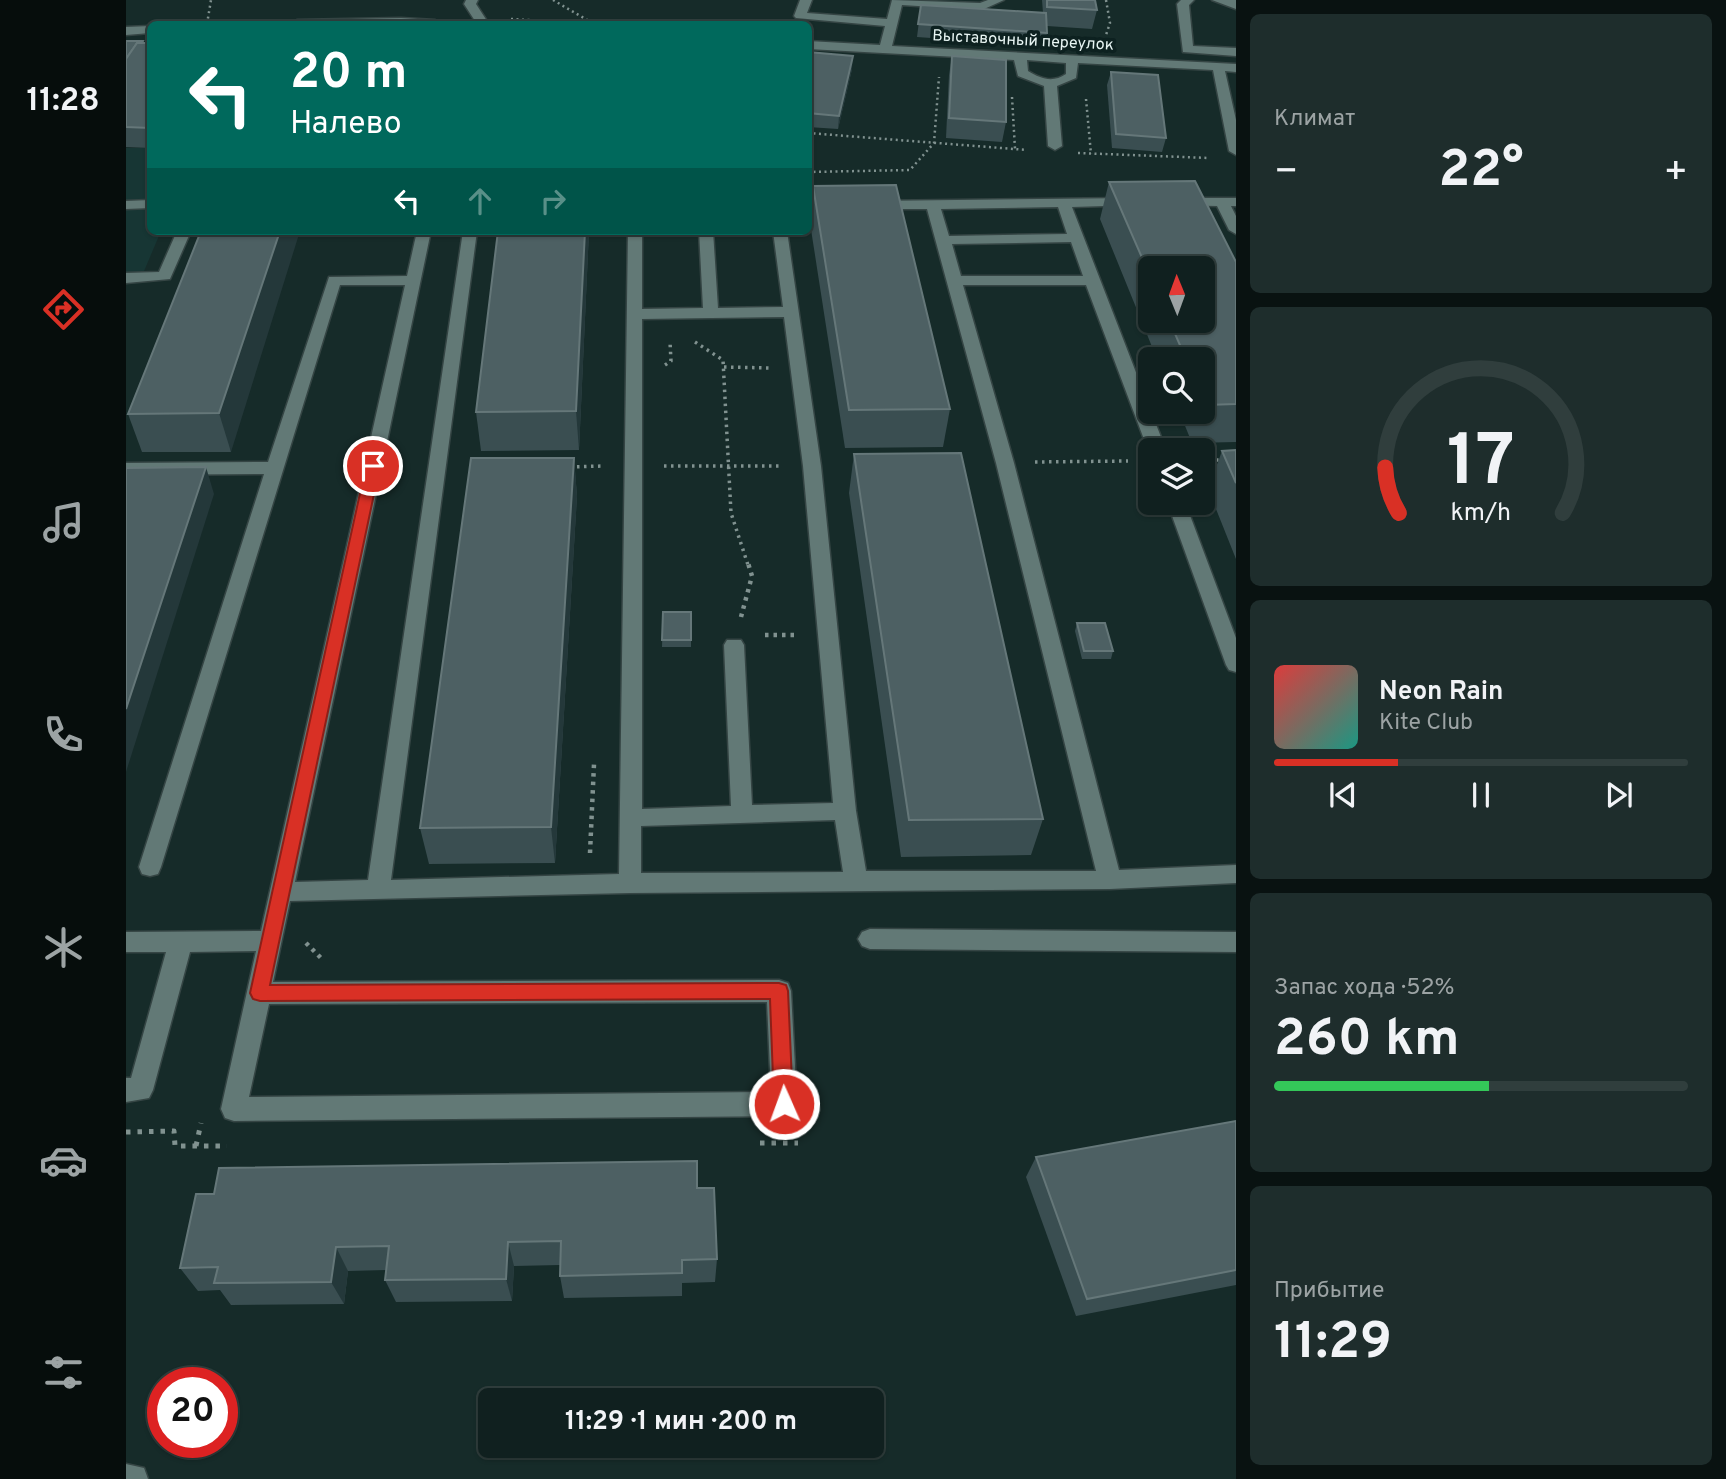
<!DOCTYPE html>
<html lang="ru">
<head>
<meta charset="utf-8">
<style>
  :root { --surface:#10201f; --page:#1e2d2c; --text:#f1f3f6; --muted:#9ca3a4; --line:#303e3d; --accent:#d93025 }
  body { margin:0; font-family:Overpass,sans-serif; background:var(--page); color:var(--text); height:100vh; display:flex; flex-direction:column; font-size:26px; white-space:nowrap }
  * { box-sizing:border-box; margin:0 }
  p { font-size:23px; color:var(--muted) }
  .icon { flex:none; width:38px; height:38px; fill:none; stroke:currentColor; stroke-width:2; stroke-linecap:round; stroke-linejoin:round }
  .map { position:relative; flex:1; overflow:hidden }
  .side { display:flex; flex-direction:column; gap:14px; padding:14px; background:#091211; width:490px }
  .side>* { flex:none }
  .banner { position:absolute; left:21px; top:21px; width:665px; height:214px; border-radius:10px; box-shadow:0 2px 5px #0004,0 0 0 2px var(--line); background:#00695c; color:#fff; overflow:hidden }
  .needle { width:46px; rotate:359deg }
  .fabs { position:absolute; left:1012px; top:256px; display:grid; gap:14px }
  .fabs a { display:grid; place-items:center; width:77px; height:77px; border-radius:10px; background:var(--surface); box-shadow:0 2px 5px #0004,0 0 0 2px var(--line); font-size:35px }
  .speed { position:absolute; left:21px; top:1367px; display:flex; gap:14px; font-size:35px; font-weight:700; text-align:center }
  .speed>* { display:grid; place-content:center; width:91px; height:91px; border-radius:50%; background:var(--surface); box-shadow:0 2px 5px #0004,0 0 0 2px var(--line); line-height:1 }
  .speed .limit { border:10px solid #d22; background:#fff; color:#111 }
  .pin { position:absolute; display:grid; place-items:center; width:60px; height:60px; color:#fff; margin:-30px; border:4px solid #fff; border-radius:50%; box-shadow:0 2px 7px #0007 }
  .me { position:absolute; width:77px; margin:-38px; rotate:358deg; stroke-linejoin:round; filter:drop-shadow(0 0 5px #0008) }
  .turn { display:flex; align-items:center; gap:24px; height:147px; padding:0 28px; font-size:32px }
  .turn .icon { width:91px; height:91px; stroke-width:2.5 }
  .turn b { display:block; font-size:49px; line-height:60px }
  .lanes { display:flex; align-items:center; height:66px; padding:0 28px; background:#0003; justify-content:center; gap:35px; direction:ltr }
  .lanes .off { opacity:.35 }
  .big { font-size:52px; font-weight:700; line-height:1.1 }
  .side .card { flex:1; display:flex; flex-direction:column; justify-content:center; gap:10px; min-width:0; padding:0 24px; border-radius:10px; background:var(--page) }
  .side .dial { align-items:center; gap:0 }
  .dial svg { height:182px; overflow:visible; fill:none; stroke:var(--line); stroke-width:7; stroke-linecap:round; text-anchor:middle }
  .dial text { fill:var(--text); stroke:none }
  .song { display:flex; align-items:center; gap:21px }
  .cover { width:84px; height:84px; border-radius:10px; background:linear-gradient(135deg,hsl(0 70% 55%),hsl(170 70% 35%)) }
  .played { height:7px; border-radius:4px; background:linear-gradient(90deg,var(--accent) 30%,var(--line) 30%) }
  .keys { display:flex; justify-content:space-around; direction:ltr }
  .heat { display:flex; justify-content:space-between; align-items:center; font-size:38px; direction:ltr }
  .charge { height:10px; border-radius:5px; background:linear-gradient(90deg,#34c759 52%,var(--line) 0) }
  .trip { position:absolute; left:352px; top:1388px; width:406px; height:70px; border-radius:10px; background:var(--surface); box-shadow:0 2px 5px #0004,0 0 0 2px var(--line); font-weight:700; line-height:70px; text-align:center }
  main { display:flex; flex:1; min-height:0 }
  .tabs { display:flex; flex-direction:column; width:126px; justify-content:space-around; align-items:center; background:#060d0c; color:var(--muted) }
  .tabs .icon { width:49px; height:49px }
  .tabs .active { color:var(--accent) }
  .tabs b { font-size:32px; color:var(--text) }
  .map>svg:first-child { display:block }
  .built { fill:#173634 }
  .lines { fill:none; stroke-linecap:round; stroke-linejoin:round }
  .minor-casing { stroke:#354544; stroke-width:3 }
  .path-far3 { stroke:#819290; stroke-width:2.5; stroke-dasharray:2 3.5; stroke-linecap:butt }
  .path-far2 { stroke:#819290; stroke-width:3.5; stroke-dasharray:2.5 4.5; stroke-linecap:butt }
  .path-far1 { stroke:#819290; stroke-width:4.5; stroke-dasharray:3.5 5; stroke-linecap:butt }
  .path { stroke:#819290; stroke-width:5; stroke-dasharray:4.5 7; stroke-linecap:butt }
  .minor { fill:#627976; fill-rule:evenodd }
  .wall { fill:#3a4e51; fill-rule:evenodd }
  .shaded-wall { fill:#24383a }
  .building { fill:#4d6063; stroke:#657779; stroke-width:2 }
  .route { fill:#d93025; stroke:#8d1f18; stroke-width:2 }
  .labels { text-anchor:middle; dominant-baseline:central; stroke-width:7; stroke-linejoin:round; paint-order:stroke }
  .far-street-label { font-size:16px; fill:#e8f5f3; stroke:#0d2120 }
</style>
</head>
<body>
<main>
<nav class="tabs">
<b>11:28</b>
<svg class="icon active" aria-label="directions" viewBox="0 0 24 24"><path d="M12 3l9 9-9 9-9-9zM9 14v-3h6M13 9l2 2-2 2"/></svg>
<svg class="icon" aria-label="music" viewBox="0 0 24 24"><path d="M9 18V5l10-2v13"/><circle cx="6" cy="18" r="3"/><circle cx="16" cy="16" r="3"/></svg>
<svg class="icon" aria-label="phone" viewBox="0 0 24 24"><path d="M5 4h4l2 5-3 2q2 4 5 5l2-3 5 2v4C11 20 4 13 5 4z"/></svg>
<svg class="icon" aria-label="climate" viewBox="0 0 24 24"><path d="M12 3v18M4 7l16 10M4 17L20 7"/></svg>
<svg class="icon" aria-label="car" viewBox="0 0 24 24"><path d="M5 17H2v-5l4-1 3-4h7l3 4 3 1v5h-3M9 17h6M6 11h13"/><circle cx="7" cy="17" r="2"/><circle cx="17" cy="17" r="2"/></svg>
<svg class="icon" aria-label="filters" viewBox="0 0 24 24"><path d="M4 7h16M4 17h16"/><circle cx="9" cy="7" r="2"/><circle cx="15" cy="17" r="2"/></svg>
</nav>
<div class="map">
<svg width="1110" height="1479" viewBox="0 0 1110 1479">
  <rect width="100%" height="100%" fill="#162b29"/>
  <path class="built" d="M0 148H24V231H35L13 283 0 284Z"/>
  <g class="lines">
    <defs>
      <g id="minor">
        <path d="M340 0H352L350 4 363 24H351L338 4Z"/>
        <path d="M674 0H686L681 13 761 19 766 0 854 3 862 0H878L856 10 776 5 766 46 1110 64V72L1099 71 1110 120V155L1103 151 1087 70 952 63 950 78 931 86 936 146 929 150 922 146 918 86 892 76 888 60 682 49V41L754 45 759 26 670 18 668 16ZM901 60 940 63V74C927 83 915 79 902 71Z"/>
        <path d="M1055 0H1068L1063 5 1067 46 1110 48V56L1057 52 1051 4Z"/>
        <path d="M1086 0H1110V9Z"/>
        <path d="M275 18 309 20 315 24H165L171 20Z"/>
        <path d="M0 27 24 26V33L0 35Z"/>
        <path d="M1006 198 1011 199V205L946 207 1040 450H1024V452L1022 450 960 285H837L888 463 993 870 1110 865V883L984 889 504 893 164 901 147 982 653 980 662 983 665 991 671 1104 667 1112 658 1116 108 1121 99 1118 95 1109 130 951 64 952 27 1090 23 1098 0 1102V1078H5L40 952H0V932L135 931 279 285H214L35 867 32 874 24 876 16 874 13 867 138 474 0 475V463L142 462 203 277 281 276 291 231H305L169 882 242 880 337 231H351L265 880 493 874 502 231H516V309L577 308 573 231H587L592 308 657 307 647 231H661L695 466 730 811 740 871H970L870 463 801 209H747L740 205 747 201ZM932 207 941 234 823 236 815 209ZM945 242 957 276H835L826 244ZM658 317 677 466 707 803 626 805 618 645 615 640H601L598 645 605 806 516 809V319ZM709 820 717 872 515 873V826ZM641 1002 645 1092 123 1097 143 1004Z"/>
        <path d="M1053 198H1110V206H1105L1110 216V234L1103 230 1091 206 1048 205V199Z"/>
        <path d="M24 200V208L0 209V201Z"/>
        <path d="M51 231H65L44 279 0 283V273L33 272Z"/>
        <path d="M1041 502H1059L1110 638V672L1103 670 1100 665Z"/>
        <path d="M744 929 1110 932V952L744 949 736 946 732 939 736 932Z"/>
        <path d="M0 1464 18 1468 22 1479H0Z"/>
      </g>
    </defs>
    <use href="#minor" class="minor-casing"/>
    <g class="path-far3">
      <path d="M427 0 468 24"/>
      <path d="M980 0 984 23 980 35"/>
      <path d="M385 19 470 24"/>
      <path d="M81 24 85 0"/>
      <path d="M886 97 889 149"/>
      <path d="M960 99 965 154"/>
      <path d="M682 133 901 150"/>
      <path d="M952 153 1083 158"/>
      <path d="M682 172 784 170 808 143 813 77"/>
    </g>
    <g class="path-far2">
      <path d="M569 342 597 360 605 513 622 565"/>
      <path d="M539 365 545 361 544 342"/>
      <path d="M598 367 643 368"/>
      <path d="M1076 460H1096"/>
      <path d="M909 462 1002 461"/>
      <path d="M538 466H656"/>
      <path d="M444 467 477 466"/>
    </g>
    <g class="path-far1">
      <path d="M615 617 626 576 622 563"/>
      <path d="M639 635H669"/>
      <path d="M464 853 468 764"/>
      <path d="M180 943 196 959"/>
    </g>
    <g class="path">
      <path d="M0 1132 48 1131 49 1146H101"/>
      <path d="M634 1143H672"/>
      <path d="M70 1146 75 1123"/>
    </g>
    <use href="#minor" class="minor"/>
  </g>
  <g class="wall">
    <path d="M916 0H969L971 10 966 29 921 26V33L918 46 791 37 795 5 917 13Z"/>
    <path d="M0 41 24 43V148L0 147Z"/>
    <path d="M682 52 726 69 712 129 682 127Z"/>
    <path d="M826 56 880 122 876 142 820 138 823 75Z"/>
    <path d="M985 72 1040 138 1036 152 986 148 981 85Z"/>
    <path d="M983 182 1110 262V442L1066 443 1053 411H1076V359H1031L974 219ZM1024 268 1076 320H1024Z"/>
    <path d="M687 186 824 409 817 447 719 448 684 223Z"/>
    <path d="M75 231 105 452H16L2 414Z"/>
    <path d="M372 231H463L453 450 355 451 350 412Z"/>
    <path d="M1110 450V559L1082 489 1096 451Z"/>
    <path d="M728 454 917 819 905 855 775 857 723 493Z"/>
    <path d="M448 458 451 496 429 863 303 864 294 828Z"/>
    <path d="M537 612H565V647H536Z"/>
    <path d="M951 623 987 651 985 659H956L949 631Z"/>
    <path d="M1110 1121V1285L950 1316 900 1177 910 1157Z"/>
    <path d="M571 1188 591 1259 589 1282 556 1283V1296L438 1298 434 1276V1265L388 1266 386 1301 270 1302 259 1280 260 1270 222 1271 218 1304 105 1305 94 1290 72 1291 54 1268 88 1194Z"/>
  </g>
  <g class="shaded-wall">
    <path d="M727 56 726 69 712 129 713 116Z"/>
    <path d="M154 231H174L105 452 93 413Z"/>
    <path d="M459 231H463L453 450 450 411Z"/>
    <path d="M448 458 451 496 429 863 425 827Z"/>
    <path d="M80 467 88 494 0 772V709Z"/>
    <path d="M382 1242 388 1266 386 1301 380 1279Z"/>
    <path d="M210 1247 222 1271 218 1304 205 1282Z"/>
  </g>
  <g class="building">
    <path d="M921 0H969L971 10 921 7Z"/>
    <path d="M795 5 920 13 921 33 792 24Z"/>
    <path d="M0 41H17L16 43H11L0 59Z"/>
    <path d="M11 43H24V128L0 127V59Z"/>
    <path d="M682 52 727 56 713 116 682 113Z"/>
    <path d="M826 56 880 60V122L823 118Z"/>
    <path d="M985 72 1032 75 1040 138 990 134Z"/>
    <path d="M1069 181 1110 262V404L1080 405 1076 397V359H1060L1043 320H1076V268H1024V276L983 182Z"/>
    <path d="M770 185 824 409 723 410 687 186Z"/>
    <path d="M75 231H154L93 413 2 414Z"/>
    <path d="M372 231H459L450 411 350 412Z"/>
    <path d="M1110 450V483L1096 451Z"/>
    <path d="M835 453 917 819 783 820 728 454Z"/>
    <path d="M345 458H448L425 827 294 828Z"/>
    <path d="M80 467 0 709V468Z"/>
    <path d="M537 612H565V640H536Z"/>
    <path d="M951 623H979L987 651H958Z"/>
    <path d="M1110 1121V1270L961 1299 910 1157Z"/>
    <path d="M571 1161V1188H588L591 1259 556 1260V1273L434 1276 435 1241 382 1242 380 1279 259 1280 263 1246 210 1247 205 1282 88 1283 92 1267 54 1268 70 1194H88L93 1168Z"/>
  </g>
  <path class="route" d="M247 462 254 466 144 985 653 983 660 985 662 991 667 1104 665 1110 658 1113 651 1110 648 1104 644 999 134 1001 127 999 124 993 240 466Z"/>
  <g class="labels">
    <g class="far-street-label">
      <text transform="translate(897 41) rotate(3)">Выставочный переулок</text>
    </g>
  </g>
</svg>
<div class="fabs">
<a><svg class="needle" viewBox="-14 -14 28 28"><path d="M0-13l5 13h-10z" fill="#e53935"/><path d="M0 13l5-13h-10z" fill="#9ca3a4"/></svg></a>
<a><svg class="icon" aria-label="search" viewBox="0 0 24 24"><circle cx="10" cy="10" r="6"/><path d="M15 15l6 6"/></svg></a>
<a><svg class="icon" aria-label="layers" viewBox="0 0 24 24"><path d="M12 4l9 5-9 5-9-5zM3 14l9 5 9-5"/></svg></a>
</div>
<div class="speed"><div class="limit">20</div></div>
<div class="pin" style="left:247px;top:466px;background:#d93025"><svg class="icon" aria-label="arrive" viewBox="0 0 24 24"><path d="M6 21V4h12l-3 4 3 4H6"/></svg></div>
<svg class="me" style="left:658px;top:1104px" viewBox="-20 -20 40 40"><circle r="17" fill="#d93025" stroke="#fff" stroke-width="3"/><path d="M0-11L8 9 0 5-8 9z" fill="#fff"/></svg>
<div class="trip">11:29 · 1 мин · 200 m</div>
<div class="banner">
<div class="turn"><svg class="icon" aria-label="left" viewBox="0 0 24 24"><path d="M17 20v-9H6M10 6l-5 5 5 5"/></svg><div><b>20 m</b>Налево</div></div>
<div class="lanes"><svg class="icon" aria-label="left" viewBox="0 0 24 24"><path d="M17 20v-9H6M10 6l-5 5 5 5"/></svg><svg class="icon off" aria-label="ahead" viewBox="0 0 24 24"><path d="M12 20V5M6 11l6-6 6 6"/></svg><svg class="icon off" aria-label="right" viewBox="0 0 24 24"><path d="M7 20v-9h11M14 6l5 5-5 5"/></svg></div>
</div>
</div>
<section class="side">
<div class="card"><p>Климат</p>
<div class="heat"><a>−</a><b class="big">22°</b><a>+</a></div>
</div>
<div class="card dial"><svg viewBox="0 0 100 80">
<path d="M14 69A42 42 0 1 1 86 69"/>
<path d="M14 69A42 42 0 0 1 8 49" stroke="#d93025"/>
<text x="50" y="56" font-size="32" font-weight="700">17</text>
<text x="50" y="72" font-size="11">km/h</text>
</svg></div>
<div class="card">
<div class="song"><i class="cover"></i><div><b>Neon Rain</b><p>Kite Club</p></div></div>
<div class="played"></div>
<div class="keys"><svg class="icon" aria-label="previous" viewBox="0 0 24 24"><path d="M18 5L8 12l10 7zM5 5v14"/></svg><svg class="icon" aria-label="pause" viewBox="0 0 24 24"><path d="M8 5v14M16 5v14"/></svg><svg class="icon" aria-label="next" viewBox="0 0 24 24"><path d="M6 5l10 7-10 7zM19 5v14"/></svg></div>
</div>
<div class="card"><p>Запас хода · 52%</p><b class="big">260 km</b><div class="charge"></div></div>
<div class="card"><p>Прибытие</p><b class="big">11:29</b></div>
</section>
</main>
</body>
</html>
